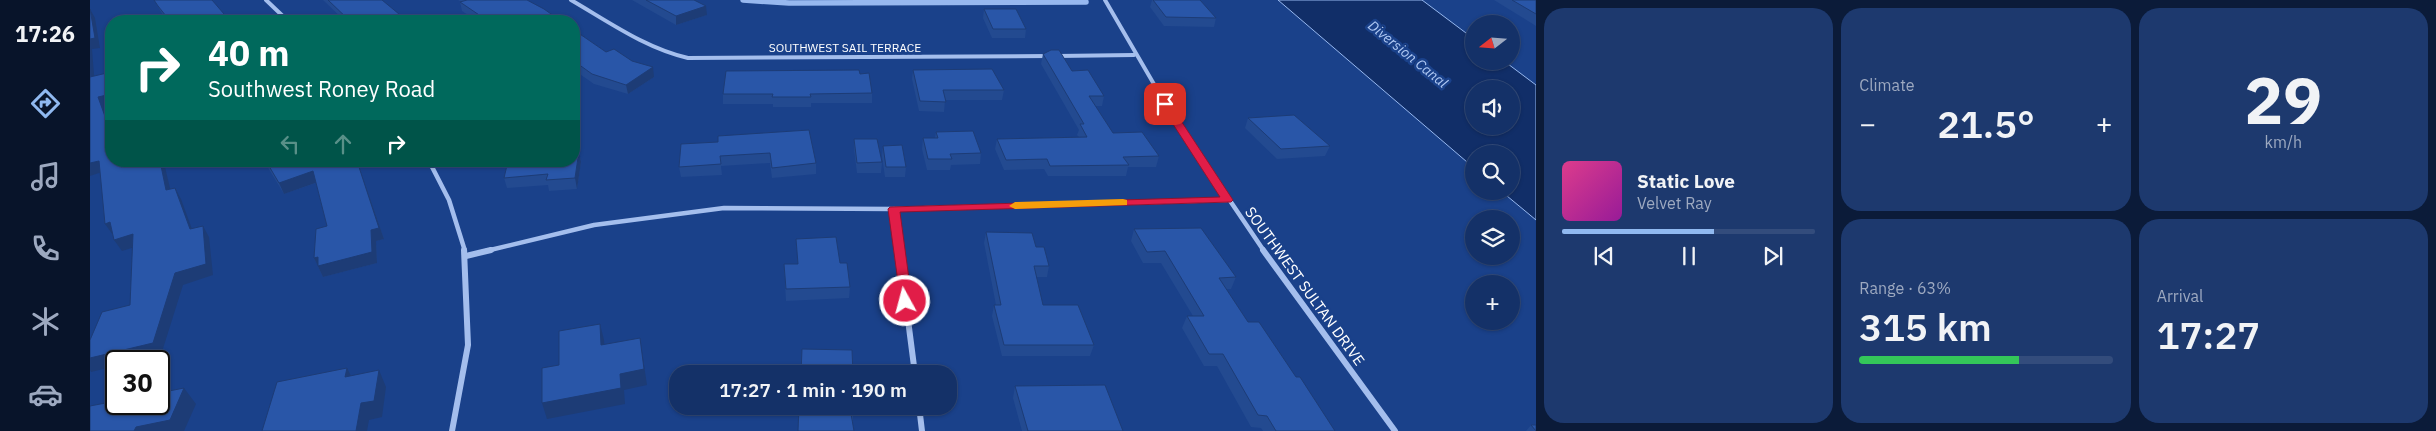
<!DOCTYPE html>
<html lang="en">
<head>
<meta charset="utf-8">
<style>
  :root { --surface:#143168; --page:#1d396e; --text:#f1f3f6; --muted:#9da9c0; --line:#334c7c; --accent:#90b9f0 }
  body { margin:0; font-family:"IBM Plex Sans",sans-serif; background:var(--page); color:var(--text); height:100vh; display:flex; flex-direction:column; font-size:19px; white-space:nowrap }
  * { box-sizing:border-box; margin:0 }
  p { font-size:16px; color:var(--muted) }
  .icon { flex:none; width:28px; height:28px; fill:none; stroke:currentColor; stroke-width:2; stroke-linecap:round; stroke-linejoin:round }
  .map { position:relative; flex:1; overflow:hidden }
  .panel { display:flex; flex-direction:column; gap:8px; padding:8px; background:#0b1b39; width:900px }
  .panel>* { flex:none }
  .hud { position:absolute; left:15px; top:15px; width:475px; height:152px; border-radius:20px; box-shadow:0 1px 4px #0004,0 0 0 1px var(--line); background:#00695c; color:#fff; overflow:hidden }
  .needle { width:32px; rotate:253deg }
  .controls { position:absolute; left:1375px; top:15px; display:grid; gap:10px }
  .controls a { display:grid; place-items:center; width:55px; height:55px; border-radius:50%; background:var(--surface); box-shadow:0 1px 4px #0004,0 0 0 1px var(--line); font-size:25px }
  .speed { position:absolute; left:15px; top:350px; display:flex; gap:10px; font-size:25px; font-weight:700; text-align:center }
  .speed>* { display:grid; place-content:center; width:65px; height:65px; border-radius:50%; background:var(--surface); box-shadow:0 1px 4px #0004,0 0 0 1px var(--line); line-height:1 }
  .speed .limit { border:2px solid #111; border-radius:8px; background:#fff; color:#111 }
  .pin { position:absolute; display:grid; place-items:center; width:42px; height:42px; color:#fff; margin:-21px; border-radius:10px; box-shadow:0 2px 8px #0006 }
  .me { position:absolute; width:55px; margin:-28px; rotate:353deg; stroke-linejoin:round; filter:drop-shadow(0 0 4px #0008) }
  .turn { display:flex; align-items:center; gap:18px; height:105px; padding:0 20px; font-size:22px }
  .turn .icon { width:65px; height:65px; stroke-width:2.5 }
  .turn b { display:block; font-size:35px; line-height:42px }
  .lanes { display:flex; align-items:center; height:48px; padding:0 20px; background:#0003; justify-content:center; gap:25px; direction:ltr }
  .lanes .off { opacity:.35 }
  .big { font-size:38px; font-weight:600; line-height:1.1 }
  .panel .tile { flex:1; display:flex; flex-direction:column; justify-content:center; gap:8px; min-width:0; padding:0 18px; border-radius:20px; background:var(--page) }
  .panel .dial { align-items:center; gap:0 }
  .dial b { font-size:65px; line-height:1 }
  .song { display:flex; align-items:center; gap:15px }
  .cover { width:60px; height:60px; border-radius:8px; background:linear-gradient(135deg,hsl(330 70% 55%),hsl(300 70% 35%)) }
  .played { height:5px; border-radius:2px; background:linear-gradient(90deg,var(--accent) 60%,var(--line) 60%) }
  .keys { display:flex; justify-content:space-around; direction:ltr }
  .heat { display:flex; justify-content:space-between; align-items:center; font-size:28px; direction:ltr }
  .charge { height:8px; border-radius:4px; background:linear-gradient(90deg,#34c759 63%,var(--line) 0) }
  .panel .tiles { flex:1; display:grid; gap:8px; grid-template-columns:repeat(3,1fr) }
  .tile:first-child { grid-row:span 2 }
  .trip { position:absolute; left:579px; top:365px; width:288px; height:50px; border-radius:20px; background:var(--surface); box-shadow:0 1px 4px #0004,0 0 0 1px var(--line); font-weight:600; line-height:50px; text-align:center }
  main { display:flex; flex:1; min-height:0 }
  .dock { display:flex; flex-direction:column; width:90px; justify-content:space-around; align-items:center; background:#08142a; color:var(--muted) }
  .dock .icon { width:35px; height:35px }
  .dock .current { color:var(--accent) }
  .dock b { font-size:22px; color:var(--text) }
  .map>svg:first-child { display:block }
  .water { fill:#112e68; stroke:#97b8ef; fill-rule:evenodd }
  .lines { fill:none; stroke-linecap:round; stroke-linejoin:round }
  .stream { stroke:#97b8ef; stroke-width:5.5 }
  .street-far2 { stroke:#a4beed; stroke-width:4 }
  .street-far1 { stroke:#a4beed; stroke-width:4.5 }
  .street { stroke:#a4beed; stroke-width:6 }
  .wall { fill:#234a90 }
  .shaded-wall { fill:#1d3c76 }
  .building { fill:#2956a8; stroke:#1d3c76 }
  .route { fill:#e11d48; stroke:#92132f }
  .slow { fill:#f59e0b }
  .labels { text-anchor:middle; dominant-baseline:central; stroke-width:5; stroke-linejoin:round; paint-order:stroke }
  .far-street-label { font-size:12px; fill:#fff; stroke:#1a418a }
  .far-water-label { font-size:14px; font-style:italic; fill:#b0c9f4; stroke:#1a418a }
  .street-label { font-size:15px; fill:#fff; stroke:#1a418a }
</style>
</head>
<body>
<main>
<nav class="dock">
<b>17:26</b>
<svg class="icon current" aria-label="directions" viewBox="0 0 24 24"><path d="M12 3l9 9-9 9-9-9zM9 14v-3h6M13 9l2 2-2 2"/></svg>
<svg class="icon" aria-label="music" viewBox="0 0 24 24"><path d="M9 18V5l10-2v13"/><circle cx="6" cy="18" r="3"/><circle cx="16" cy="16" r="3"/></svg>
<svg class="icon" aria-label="phone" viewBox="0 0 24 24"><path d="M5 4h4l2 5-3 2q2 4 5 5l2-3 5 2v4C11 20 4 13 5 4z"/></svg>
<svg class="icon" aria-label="climate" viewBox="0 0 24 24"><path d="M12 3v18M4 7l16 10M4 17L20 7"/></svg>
<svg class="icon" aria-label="car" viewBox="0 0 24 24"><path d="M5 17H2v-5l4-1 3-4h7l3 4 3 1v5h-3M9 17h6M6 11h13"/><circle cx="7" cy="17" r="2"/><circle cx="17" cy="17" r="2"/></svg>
</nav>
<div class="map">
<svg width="1446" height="431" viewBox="0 0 1446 431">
  <rect width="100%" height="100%" fill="#1a418a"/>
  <path class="water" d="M1188 0H1332L1384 39V61H1414L1446 85V220L1411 191H1421V154H1384V168ZM1384 89H1421V126H1384Z"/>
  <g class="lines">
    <path class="stream" d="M653 0 699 3 996 2"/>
    <g class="street-far2">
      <path d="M176 0 198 21"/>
      <path d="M481 0C519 22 555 48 598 58L959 56"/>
      <path d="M1015 0 1079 110"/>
      <path d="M967 56 1044 55"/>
    </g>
    <g class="street-far1">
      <path d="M1078 109 1174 251"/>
      <path d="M339 161 359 200 375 251"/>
      <path d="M804 209 809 251"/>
      <path d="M396 251 504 225 634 208 804 209 1137 200"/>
    </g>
    <g class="street">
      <path d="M809 250 825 374"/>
      <path d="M1173 250 1305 431"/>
      <path d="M376 256 401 250"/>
      <path d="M829 406 832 431"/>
      <path d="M362 431 378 345 374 250"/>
    </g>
  </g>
  <g class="wall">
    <path d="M64 0H122L140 21H77L73 15Z"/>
    <path d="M233 0H292L315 19 322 21H255Z"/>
    <path d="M368 0H437L471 21H387L372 11 370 2H371Z"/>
    <path d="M542 0H604L617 15 586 25Z"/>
    <path d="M1062 0H1110L1126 18 1124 27 1074 26 1060 7Z"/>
    <path d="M1404 0H1446V26Z"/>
    <path d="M894 9 936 29 935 38H902L893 18Z"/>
    <path d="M484 30 516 52 564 77 538 94 504 84 484 70Z"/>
    <path d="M953 54 982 71 1014 96 1012 106H1005L1023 133 1069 156 1066 167H1038L1036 176H958L954 169 914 170 905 149 907 139 989 137 987 135 989 130 951 64Z"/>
    <path d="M823 70 914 90 912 100H855L854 112 829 111 822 79Z"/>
    <path d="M770 74 782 93V103H721V107H683V104H633V94Z"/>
    <path d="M1158 118 1240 146 1235 156 1187 159 1155 128Z"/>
    <path d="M846 132 891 153 890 164 861 165 860 170H837L832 149 833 138H845Z"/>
    <path d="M764 139 792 162 791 173H767L764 149Z"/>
    <path d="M628 142 726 163V174L682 178 680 163 631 166 632 175 591 177 589 167Z"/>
    <path d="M793 146 816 167 815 177H795L792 156Z"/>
    <path d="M489 151 491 162 487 189 459 191 458 185 417 188 414 178Z"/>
    <path d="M174 161H267L294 239 286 241 287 263 233 277 224 258 237 226 226 183 194 194Z"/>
    <path d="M1044 229 1146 277 1141 289H1136L1158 322 1206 377 1245 431H1173L1171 428 1161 427 1127 366H1114L1092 328 1097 316H1103L1071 263H1053L1041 241Z"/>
    <path d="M896 232 946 247 959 266 957 277H946L953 305 1004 345 1000 356H912L902 316 904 305H906L894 243Z"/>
    <path d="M706 239 750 263 760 287 759 298 696 301 694 264H708Z"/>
    <path d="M925 386 1033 431H932L923 398Z"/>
    <path d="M709 406 763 408V420H762Z"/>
    <path d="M1441 425 1446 431H1436Z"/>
  </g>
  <g class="shaded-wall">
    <path d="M616 6 617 15 586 25V16Z"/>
    <path d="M0 9 5 18 10 48 2 49 5 87 0 78Z"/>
    <path d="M563 67 564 77 538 94 536 85Z"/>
    <path d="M21 94V105L14 107 21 127V133L8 97Z"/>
    <path d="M489 151 491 162 487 189 485 178Z"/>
    <path d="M9 161 15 171 0 176V163Z"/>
    <path d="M30 161H34L38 178 31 167Z"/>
    <path d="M70 161H72L75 167 83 201 76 190Z"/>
    <path d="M267 161 294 239 286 241 287 263 233 277 224 258Z"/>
    <path d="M223 171 228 182 194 194 189 183Z"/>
    <path d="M85 188 91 199 106 240 100 229Z"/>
    <path d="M20 222 23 235 15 224Z"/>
    <path d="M113 226 119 237 123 275 93 285 71 355 44 361H26V366L1 372 0 370V358L85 273Z"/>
    <path d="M43 234 51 245 32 251 24 240Z"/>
    <path d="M510 324 514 340 515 361 511 345Z"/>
    <path d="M550 338 557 385 534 390 535 404 457 419 452 403 530 374Z"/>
    <path d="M257 368 265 384 255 377Z"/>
    <path d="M289 370 296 387 292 417 279 420 277 431H266L271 403Z"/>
    <path d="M94 388 106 404 94 431H44L46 427Z"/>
  </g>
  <g class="building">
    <path d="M64 0H122L140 21H80L68 6Z"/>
    <path d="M238 0H292L315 19 319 18 322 21H260Z"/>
    <path d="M377 0H437L454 9 471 21H398L370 2Z"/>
    <path d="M556 0H604L616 6 586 16Z"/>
    <path d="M1063 0H1110L1126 18 1076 17Z"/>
    <path d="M1422 0H1446V14Z"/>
    <path d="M0 9 5 38 0 39Z"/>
    <path d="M894 9H926L936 29H903Z"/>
    <path d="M484 30 516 52 524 49 542 61 563 67 536 85 502 74 484 61Z"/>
    <path d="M961 50H969L982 71 998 70 1014 96H999L1023 133 1052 132 1069 156 1033 157 1039 165 960 166 957 159 916 160 907 139 997 137 990 124H994L953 54Z"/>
    <path d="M902 69 914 90H853L856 102 830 101 823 70Z"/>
    <path d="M769 70 770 74 779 73 782 93 720 94 721 97H682L683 94H633L636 71Z"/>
    <path d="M21 72V94L8 97 21 133V161H30L31 167 52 161H70L76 190 85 188 100 229 113 226 116 264 85 273 63 343 0 358V340L12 312 40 305 43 234 24 240 20 222 15 224 9 161 0 163V77Z"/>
    <path d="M1204 115 1240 146 1191 149 1158 118Z"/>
    <path d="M719 130 726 163 682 168 680 153 630 156 631 164 589 167 591 144 628 142V136Z"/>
    <path d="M883 131 891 153 860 154 862 159H838L833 138H848L846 132Z"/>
    <path d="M764 139H787L792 162 767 163Z"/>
    <path d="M812 145 816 167H796L793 146Z"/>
    <path d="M489 151 485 178 456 180 458 174 414 178 418 161H484V152Z"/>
    <path d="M176 161H267L289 228 281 230 282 252 228 266V257L224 258 226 229 237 226 223 171 189 183Z"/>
    <path d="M1111 228 1146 277 1129 278 1158 322H1169L1206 377H1210L1245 431H1186L1177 416 1168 415 1133 354H1119L1097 316H1114L1075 251 1057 252 1044 229Z"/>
    <path d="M896 232 942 233 946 247H954L959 266H944L953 305H988L1004 345H914L904 305H911Z"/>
    <path d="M746 237 750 263H757L760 287 696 289 694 264H708L706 239Z"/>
    <path d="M510 324 511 345 550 338 554 369 530 374 531 388 452 403V368L469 365V331Z"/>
    <path d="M712 349 762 350 763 374H711Z"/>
    <path d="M257 368 255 377 289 370 284 401 271 403 266 431H172L187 382Z"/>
    <path d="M1015 385 1033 431H938L925 386Z"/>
    <path d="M94 388 80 420 46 427 44 431H0V406L26 401V404H69V393Z"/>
    <path d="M709 406H763V408H760L764 431H708Z"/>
    <path d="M1441 425H1446V431Z"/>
  </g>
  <path class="route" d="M1072 102 1080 104 1143 200 1141 202 810 212 822 301 820 304H811L798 209 800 207 1130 197 1070 104Z"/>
  <path class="slow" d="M1033 199 1037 200V205L925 209 919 206 925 202Z"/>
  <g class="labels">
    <g class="far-street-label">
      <text x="755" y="47">SOUTHWEST SAIL TERRACE</text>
    </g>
    <g class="far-water-label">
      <text transform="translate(1318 54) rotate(39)">Diversion Canal</text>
    </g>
    <g class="street-label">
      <text transform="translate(1215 286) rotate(54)">SOUTHWEST SULTAN DRIVE</text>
    </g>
  </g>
</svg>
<div class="controls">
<a><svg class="needle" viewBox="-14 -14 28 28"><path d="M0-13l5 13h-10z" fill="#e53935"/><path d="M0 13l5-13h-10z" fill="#9da9c0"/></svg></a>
<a><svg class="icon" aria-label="sound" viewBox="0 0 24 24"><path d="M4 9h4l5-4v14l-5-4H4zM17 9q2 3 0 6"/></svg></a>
<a><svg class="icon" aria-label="search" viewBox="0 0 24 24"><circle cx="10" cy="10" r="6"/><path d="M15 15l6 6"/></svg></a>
<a><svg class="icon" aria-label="layers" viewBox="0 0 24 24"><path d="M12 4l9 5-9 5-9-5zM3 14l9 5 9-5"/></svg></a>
<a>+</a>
</div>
<div class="speed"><div class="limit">30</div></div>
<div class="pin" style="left:1075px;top:104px;background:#d93025"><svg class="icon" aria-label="arrive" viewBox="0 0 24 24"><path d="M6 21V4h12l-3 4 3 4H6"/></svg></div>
<svg class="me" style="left:815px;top:301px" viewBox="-20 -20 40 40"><circle r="17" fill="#e11d48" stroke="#fff" stroke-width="3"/><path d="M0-11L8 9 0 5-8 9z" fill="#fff"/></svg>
<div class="trip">17:27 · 1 min · 190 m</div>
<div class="hud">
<div class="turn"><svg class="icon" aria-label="right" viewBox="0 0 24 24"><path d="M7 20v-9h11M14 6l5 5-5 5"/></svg><div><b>40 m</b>Southwest Roney Road</div></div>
<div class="lanes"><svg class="icon off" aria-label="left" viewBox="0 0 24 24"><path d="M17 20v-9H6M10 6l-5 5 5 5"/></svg><svg class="icon off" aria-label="ahead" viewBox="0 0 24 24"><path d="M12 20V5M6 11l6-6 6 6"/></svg><svg class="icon" aria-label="right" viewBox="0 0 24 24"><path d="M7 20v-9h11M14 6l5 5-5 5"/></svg></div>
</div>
</div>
<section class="panel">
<div class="tiles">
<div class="tile">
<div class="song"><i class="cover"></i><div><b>Static Love</b><p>Velvet Ray</p></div></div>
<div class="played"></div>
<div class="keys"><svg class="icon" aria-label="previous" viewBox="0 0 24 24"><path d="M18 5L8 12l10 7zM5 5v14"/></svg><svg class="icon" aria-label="pause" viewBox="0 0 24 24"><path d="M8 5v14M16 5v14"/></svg><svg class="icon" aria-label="next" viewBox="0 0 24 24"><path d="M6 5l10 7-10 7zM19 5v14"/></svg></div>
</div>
<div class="tile"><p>Climate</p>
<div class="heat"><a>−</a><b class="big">21.5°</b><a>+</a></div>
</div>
<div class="tile dial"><b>29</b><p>km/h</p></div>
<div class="tile"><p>Range · 63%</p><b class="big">315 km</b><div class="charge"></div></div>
<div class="tile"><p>Arrival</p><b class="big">17:27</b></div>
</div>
</section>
</main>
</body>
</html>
